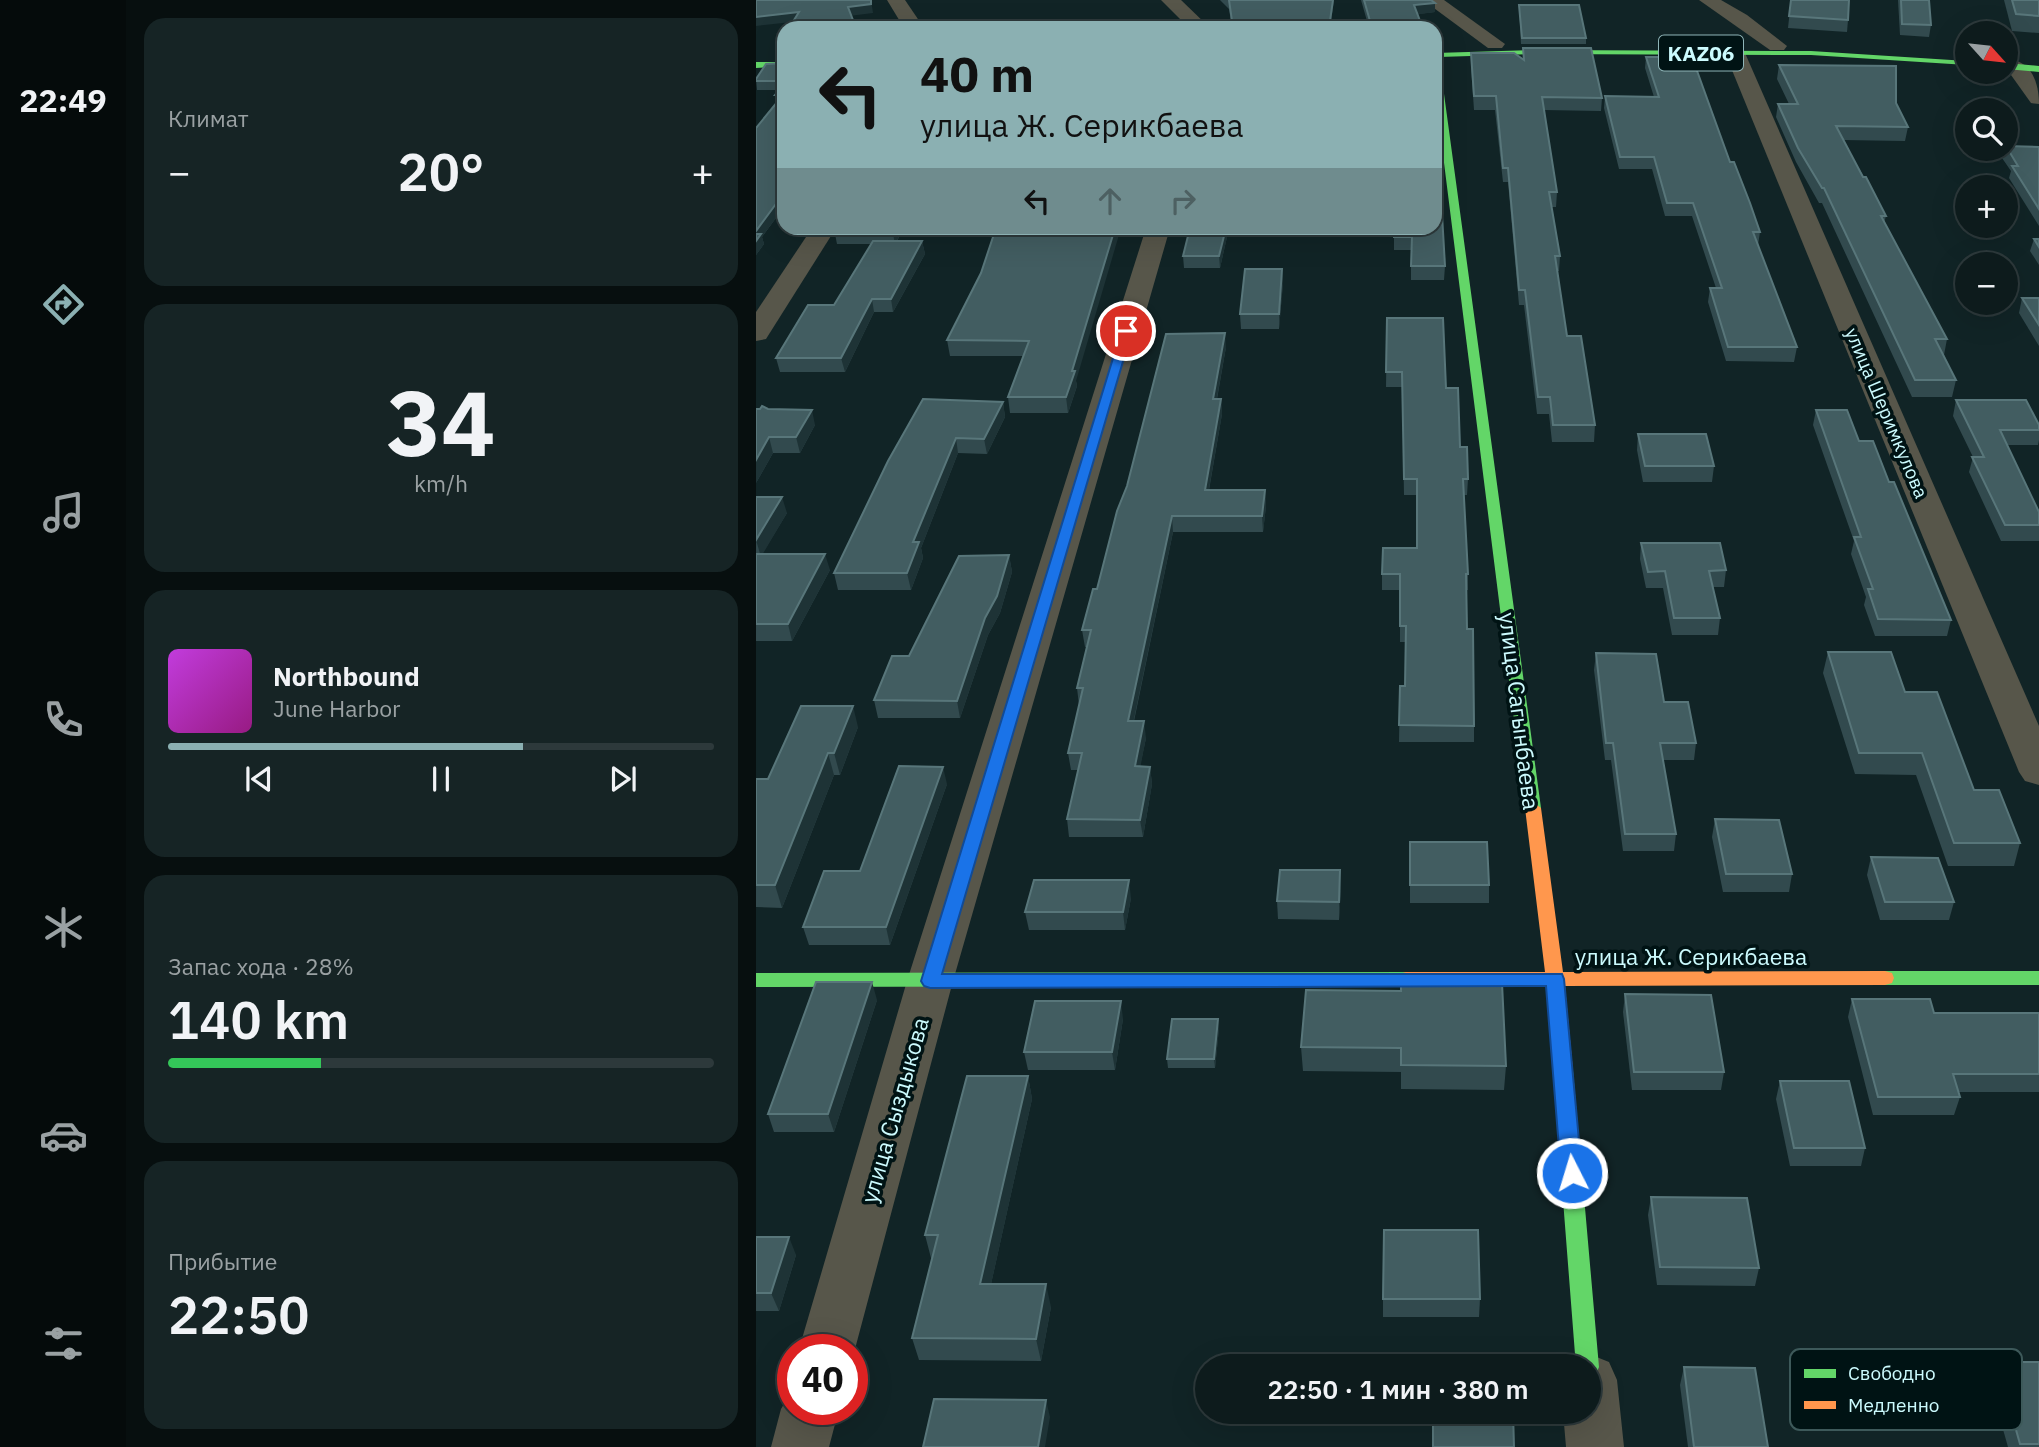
<!DOCTYPE html>
<html lang="ru">
<head>
<meta charset="utf-8">
<style>
  :root { --surface:#0d1b1c; --page:#162425; --text:#f1f3f6; --muted:#9aa1a3; --line:#2d393b; --accent:#8bb0b2 }
  body { margin:0; font-family:"IBM Plex Sans",sans-serif; background:var(--page); color:var(--text); height:100vh; display:flex; flex-direction:column; font-size:26px; white-space:nowrap }
  * { box-sizing:border-box; margin:0 }
  p { font-size:23px; color:var(--muted) }
  .icon { flex:none; width:38px; height:38px; fill:none; stroke:currentColor; stroke-width:2; stroke-linecap:round; stroke-linejoin:round }
  .map { position:relative; flex:1; overflow:hidden }
  .sheet { display:flex; flex-direction:column; gap:18px; padding:18px; background:#070f0f; width:630px }
  .sheet>* { flex:none }
  .banner { position:absolute; left:21px; top:21px; width:665px; height:214px; border-radius:21px; box-shadow:0 7px 28px #0002,0 0 0 2px var(--line); background:#8bb0b2; color:#111; overflow:hidden }
  .needle { width:46px; rotate:117deg }
  .fabs { position:absolute; left:1199px; top:21px; display:grid; gap:14px }
  .fabs a { display:grid; place-items:center; width:63px; height:63px; border-radius:50%; background:var(--surface); box-shadow:0 7px 28px #0002,0 0 0 2px var(--line); font-size:35px }
  .speed { position:absolute; left:21px; top:1334px; display:flex; gap:14px; font-size:35px; font-weight:700; text-align:center }
  .speed>* { display:grid; place-content:center; width:91px; height:91px; border-radius:50%; background:var(--surface); box-shadow:0 7px 28px #0002,0 0 0 2px var(--line); line-height:1 }
  .speed .limit { border:10px solid #d22; background:#fff; color:#111 }
  .pin { position:absolute; display:grid; place-items:center; width:60px; height:60px; color:#fff; margin:-30px; border:4px solid #fff; border-radius:50%; box-shadow:0 2px 7px #0007 }
  .me { position:absolute; width:77px; margin:-38px; rotate:355deg; stroke-linejoin:round; filter:drop-shadow(0 0 5px #0008) }
  .turn { display:flex; align-items:center; gap:24px; height:147px; padding:0 28px; font-size:32px }
  .turn .icon { width:91px; height:91px; stroke-width:2.5 }
  .turn b { display:block; font-size:49px; line-height:60px }
  .lanes { display:flex; align-items:center; height:66px; padding:0 28px; background:#0003; justify-content:center; gap:35px; direction:ltr }
  .lanes .off { opacity:.35 }
  .big { font-size:52px; font-weight:600; line-height:1.1 }
  .sheet .tile { flex:1; display:flex; flex-direction:column; justify-content:center; gap:10px; min-width:0; padding:0 24px; border-radius:21px; background:var(--page) }
  .sheet .dial { align-items:center; gap:0 }
  .dial b { font-size:91px; line-height:1 }
  .song { display:flex; align-items:center; gap:21px }
  .cover { width:84px; height:84px; border-radius:10px; background:linear-gradient(135deg,hsl(290 70% 55%),hsl(310 70% 35%)) }
  .played { height:7px; border-radius:4px; background:linear-gradient(90deg,var(--accent) 65%,var(--line) 65%) }
  .keys { display:flex; justify-content:space-around; direction:ltr }
  .heat { display:flex; justify-content:space-between; align-items:center; font-size:38px; direction:ltr }
  .charge { height:10px; border-radius:5px; background:linear-gradient(90deg,#34c759 28%,var(--line) 0) }
  .trip { position:absolute; left:439px; top:1354px; width:406px; height:70px; border-radius:35px; background:var(--surface); box-shadow:0 7px 28px #0002,0 0 0 2px var(--line); font-weight:600; line-height:70px; text-align:center }
  main { display:flex; flex:1; min-height:0 }
  .menu { display:flex; flex-direction:column; width:126px; justify-content:space-around; align-items:center; background:#050b0b; color:var(--muted) }
  .menu .icon { width:49px; height:49px }
  .menu .on { color:var(--accent) }
  .menu b { font-size:32px; color:var(--text) }
  .map>svg:first-child { display:block }
  .lines { fill:none; stroke-linecap:round; stroke-linejoin:round }
  .street { fill:#57564a; fill-rule:evenodd }
  .fast { fill:#63d668; fill-rule:evenodd }
  .slow { fill:#ff974d; fill-rule:evenodd }
  .wall { fill:#324a4e }
  .shaded-wall { fill:#1e3336 }
  .building { fill:#425d61; stroke:#58767a; stroke-width:2 }
  .route { fill:#1a73e8; stroke:#114b97; stroke-width:2 }
  .labels { text-anchor:middle; dominant-baseline:central; stroke-width:7; stroke-linejoin:round; paint-order:stroke }
  .far-street-label { font-size:19px; fill:#ccfbfe; stroke:#001314 }
  .shield { fill:#001314; stroke:#8fb5b8; stroke-width:2 }
  .shield-label { font-size:21px; font-weight:bold; fill:#ccfbfe }
  .street-label { font-size:23px; fill:#ccfbfe; stroke:#001314 }
  .key { fill:#001314; stroke:#3d595a; stroke-width:2 }
  .key-label { font-size:19px; fill:#ccfbfe }
</style>
</head>
<body>
<main>
<nav class="menu">
<b>22:49</b>
<svg class="icon on" aria-label="directions" viewBox="0 0 24 24"><path d="M12 3l9 9-9 9-9-9zM9 14v-3h6M13 9l2 2-2 2"/></svg>
<svg class="icon" aria-label="music" viewBox="0 0 24 24"><path d="M9 18V5l10-2v13"/><circle cx="6" cy="18" r="3"/><circle cx="16" cy="16" r="3"/></svg>
<svg class="icon" aria-label="phone" viewBox="0 0 24 24"><path d="M5 4h4l2 5-3 2q2 4 5 5l2-3 5 2v4C11 20 4 13 5 4z"/></svg>
<svg class="icon" aria-label="climate" viewBox="0 0 24 24"><path d="M12 3v18M4 7l16 10M4 17L20 7"/></svg>
<svg class="icon" aria-label="car" viewBox="0 0 24 24"><path d="M5 17H2v-5l4-1 3-4h7l3 4 3 1v5h-3M9 17h6M6 11h13"/><circle cx="7" cy="17" r="2"/><circle cx="17" cy="17" r="2"/></svg>
<svg class="icon" aria-label="filters" viewBox="0 0 24 24"><path d="M4 7h16M4 17h16"/><circle cx="9" cy="7" r="2"/><circle cx="15" cy="17" r="2"/></svg>
</nav>
<section class="sheet">
<div class="tile"><p>Климат</p>
<div class="heat"><a>−</a><b class="big">20°</b><a>+</a></div>
</div>
<div class="tile dial"><b>34</b><p>km/h</p></div>
<div class="tile">
<div class="song"><i class="cover"></i><div><b>Northbound</b><p>June Harbor</p></div></div>
<div class="played"></div>
<div class="keys"><svg class="icon" aria-label="previous" viewBox="0 0 24 24"><path d="M18 5L8 12l10 7zM5 5v14"/></svg><svg class="icon" aria-label="pause" viewBox="0 0 24 24"><path d="M8 5v14M16 5v14"/></svg><svg class="icon" aria-label="next" viewBox="0 0 24 24"><path d="M6 5l10 7-10 7zM19 5v14"/></svg></div>
</div>
<div class="tile"><p>Запас хода · 28%</p><b class="big">140 km</b><div class="charge"></div></div>
<div class="tile"><p>Прибытие</p><b class="big">22:50</b></div>
</section>
<div class="map">
<svg width="1283" height="1447" viewBox="0 0 1283 1447">
  <rect width="100%" height="100%" fill="#112426"/>
  <g class="lines">
    <g class="street">
      <path d="M131 0H149L168 28H148Z"/>
      <path d="M405 0H425L454 28H433Z"/>
      <path d="M667 0H688L749 44 746 48H732Z"/>
      <path d="M943 0H965L991 15 1031 46 1028 50H1014Z"/>
      <path d="M979 47 986 49 989 53 1283 726V785L1269 781 1263 772 969 53 972 49Z"/>
      <path d="M1258 60C1278 65 1283 87 1283 104L1275 103 1250 68 1251 62Z"/>
      <path d="M56 228H80L10 339 0 341V312Z"/>
      <path d="M390 228H414L197 981 99 1349 96 1355V1349H43L151 981Z"/>
      <path d="M833 1354 853 1362 861 1380 868 1447H810L807 1412H833V1367H811L813 1362Z"/>
      <path d="M37 1389V1409H83L73 1447H15L25 1409Z"/>
    </g>
    <g class="fast">
      <path d="M776 50 1055 51 1211 61V65L1055 55 776 54 683 57 785 808 777 814 769 808 679 91V53Z"/>
      <path d="M0 62H28V66L0 68Z"/>
      <path d="M1250 63 1283 66V72L1250 69Z"/>
      <path d="M1129 971H1283V985H1129L1122 983 1120 978 1122 973Z"/>
      <path d="M650 972 657 974 659 979 657 984 650 986 0 987V973Z"/>
      <path d="M807 1063 814 1066 817 1071 843 1367 840 1374 833 1377V1367H820L797 1071 800 1066Z"/>
    </g>
    <path class="slow" d="M777 802 785 808 807 972 1129 971 1136 973 1138 978 1136 983 1129 985 809 986 817 1071 814 1076 807 1079 800 1076 797 1071 790 986H650L643 984 641 979 643 974 650 972H789L769 808Z"/>
  </g>
  <g class="wall">
    <path d="M464 0H578L574 28H476L473 9Z"/>
    <path d="M605 0H675L679 3V12L661 14 666 28H613Z"/>
    <path d="M1035 0 1092 20 1091 32 1032 28Z"/>
    <path d="M1142 0H1173L1175 25 1173 37 1144 35Z"/>
    <path d="M1248 0H1283V33L1256 31Z"/>
    <path d="M763 5 830 38V44H765Z"/>
    <path d="M28 36V57L23 56 21 47Z"/>
    <path d="M767 48 846 98 845 111 788 110 801 192 800 207H795L804 256 803 271H801L811 336 839 425 838 442H796L793 414H781L768 305H763L752 182H747L739 110H718L715 66V53L767 59Z"/>
    <path d="M890 57 974 162 1004 232 1002 245 1041 347 1038 362 970 361 952 302 954 288H960L936 216H909L896 169H863L848 108 849 96 898 97 889 68Z"/>
    <path d="M28 60V207L6 237 8 244 0 255V128L21 103 19 95 23 90H1L0 79 28 63Z"/>
    <path d="M1023 65 1140 103 1152 127 1149 141 1087 140 1130 216 1128 223 1191 339 1188 355 1200 380 1196 397H1156L1066 203H1063L1040 162 1020 117 1022 104H1033L1021 79Z"/>
    <path d="M1250 146 1283 147V226L1253 178 1255 171 1246 158Z"/>
    <path d="M148 228 141 241H166L169 254 137 312H118L89 372H24L20 358 78 305 115 244H81L79 234Z"/>
    <path d="M428 228H473L464 268H428L427 256 432 233H428Z"/>
    <path d="M638 228H679L689 266 688 280H655V250H638Z"/>
    <path d="M1278 239H1283V265L1274 251Z"/>
    <path d="M526 269 527 283 523 329H485L484 314Z"/>
    <path d="M225 273 320 381 321 386 312 413H254L252 397 267 356H194L191 340Z"/>
    <path d="M1266 298H1283V346L1263 313Z"/>
    <path d="M631 318 690 388 712 479 711 495H708L712 574V590H710L711 629 718 726V742H643L644 686H649V642H644V590H626V574L661 548V495H648L646 387H630Z"/>
    <path d="M470 347 461 399H465L466 414 453 490H509L510 506 507 532H417L378 721 390 738 384 766 394 767 396 784 387 837H313L311 819 322 770H315L312 753 323 705 321 688 331 647H329L326 630Z"/>
    <path d="M1200 400 1283 425V440L1282 445H1251L1283 512V541H1245L1213 472 1217 457 1197 416Z"/>
    <path d="M247 402 249 417 231 454 202 453 165 548 167 558 155 590H82L78 573 132 461Z"/>
    <path d="M12 409 59 425 44 453H17L0 483Z"/>
    <path d="M1060 410 1103 441 1133 482 1195 620 1191 636H1119L1108 605 1110 597 1095 554 1098 541 1057 425Z"/>
    <path d="M882 434 958 466 956 482H887L881 450Z"/>
    <path d="M0 497 31 513 6 554 74 570 36 641H0Z"/>
    <path d="M885 543 970 570 968 587H957L964 618 962 635H916L907 588H890L884 559Z"/>
    <path d="M253 555 256 572 244 613 232 635 204 718H122L118 700 153 656Z"/>
    <path d="M1072 652 1149 692 1218 790 1264 843 1258 866H1192L1160 775 1099 774 1067 673Z"/>
    <path d="M840 653 908 702 940 743 938 760H907L920 834 918 851H867L855 760H849L838 670Z"/>
    <path d="M102 727 84 775H78L26 908 0 907V779H12Z"/>
    <path d="M191 784 134 945H53L47 927Z"/>
    <path d="M959 819 1036 874 1033 892H967L956 837Z"/>
    <path d="M654 842 733 885V903H654Z"/>
    <path d="M1115 857 1198 902 1193 920H1124L1111 875Z"/>
    <path d="M585 888 583 920 522 919 521 901Z"/>
    <path d="M375 898 369 930H273L269 912Z"/>
    <path d="M645 991 750 1066 748 1090 645 1089V1072L547 1071 545 1047Z"/>
    <path d="M869 994 968 1072 965 1090H876L867 1012Z"/>
    <path d="M1096 999 1178 1013H1283V1092H1203L1204 1097 1198 1115H1117L1092 1017Z"/>
    <path d="M121 1000 78 1132H18L12 1114Z"/>
    <path d="M367 1019 359 1070H272L268 1052Z"/>
    <path d="M463 1028 459 1068H412L411 1059Z"/>
    <path d="M272 1076 276 1099 235 1284 295 1307 285 1361 163 1360 156 1338 177 1258H175L169 1235Z"/>
    <path d="M1024 1081 1109 1148 1105 1166H1034L1020 1099Z"/>
    <path d="M895 1197 1003 1268 999 1286 901 1285 892 1215Z"/>
    <path d="M0 1237 40 1255 23 1311H0Z"/>
    <path d="M627 1299H724L723 1317H627Z"/>
    <path d="M1241 1362H1283V1447H1252L1233 1380Z"/>
    <path d="M928 1367 1012 1447H932L924 1385Z"/>
  </g>
  <g class="shaded-wall">
    <path d="M115 0 117 13 93 16 92 7Z"/>
    <path d="M577 0H578L574 28H573Z"/>
    <path d="M679 3V12L658 15V5Z"/>
    <path d="M43 12 45 21 0 26V17Z"/>
    <path d="M28 193V207L6 237 8 244 0 255V231Z"/>
    <path d="M141 228H148L139 244 137 234Z"/>
    <path d="M359 228H365L320 381 321 386 312 413 310 397 316 371Z"/>
    <path d="M470 228H473L464 268 463 256Z"/>
    <path d="M166 241 169 254 137 312 135 299Z"/>
    <path d="M526 269 527 283 523 329V314Z"/>
    <path d="M116 299 118 312 89 372 85 358Z"/>
    <path d="M469 333 470 347 458 414 457 399Z"/>
    <path d="M465 399 466 414 450 506 449 490Z"/>
    <path d="M247 402 249 417 231 454 228 439Z"/>
    <path d="M56 410 59 425 44 453 40 437Z"/>
    <path d="M13 437 17 453 0 483V460Z"/>
    <path d="M200 438 202 453 165 548 167 558 155 590 151 573 157 542Z"/>
    <path d="M509 490 510 506 507 532 506 516Z"/>
    <path d="M26 497 31 513 5 557 0 540Z"/>
    <path d="M416 516 417 532 374 738 372 721Z"/>
    <path d="M69 554 74 570 36 641 32 624Z"/>
    <path d="M253 555 256 572 244 613 232 635 204 718 201 701 229 618Z"/>
    <path d="M97 706 102 727 84 775 78 753Z"/>
    <path d="M388 721 390 738 381 784 379 766Z"/>
    <path d="M72 753 78 775 26 908 19 885Z"/>
    <path d="M187 767 191 784 134 945 130 927Z"/>
    <path d="M394 767 396 784 387 837 384 820Z"/>
    <path d="M584 870 585 888 583 920V902Z"/>
    <path d="M373 880 375 898 369 930 367 912Z"/>
    <path d="M116 982 121 1000 78 1132 72 1114Z"/>
    <path d="M365 1001 367 1019 359 1070 356 1052Z"/>
    <path d="M462 1019 463 1028 459 1068 458 1059Z"/>
    <path d="M272 1076 276 1099 230 1307 224 1284Z"/>
    <path d="M33 1237 40 1255 23 1311 15 1293Z"/>
    <path d="M290 1284 295 1307 285 1361 280 1339Z"/>
    <path d="M290 1400 294 1417 289 1447H282Z"/>
  </g>
  <g class="building">
    <path d="M0 0H115V4L92 7 100 28H33L43 12 0 17Z"/>
    <path d="M473 0H577L573 28H477Z"/>
    <path d="M608 0H675L679 3 658 5 666 26 616 28Z"/>
    <path d="M1035 0H1093L1092 20 1033 16Z"/>
    <path d="M1145 0H1173L1175 25 1146 24Z"/>
    <path d="M1256 0H1283V16L1260 14Z"/>
    <path d="M763 5H823L830 38H766Z"/>
    <path d="M28 36V49L21 47Z"/>
    <path d="M767 48H835L846 98 786 97 801 192H793L804 256H799L811 336H825L839 425H797L794 397H782L769 290H763L752 168H747L740 96H718L715 53H758L768 60Z"/>
    <path d="M890 57H936L974 162H978L994 203 1004 232H997L1041 347H972L954 288H966L937 203H911L898 157H864L849 96 903 97Z"/>
    <path d="M28 60V81H0V79L10 64 28 63Z"/>
    <path d="M1023 65 1140 66V103L1152 127 1080 126 1107 177H1110L1130 216H1125L1191 339H1179L1200 380H1159L1068 188H1066L1042 148 1022 104H1042Z"/>
    <path d="M28 84V193L0 231V128L27 95H19Z"/>
    <path d="M1250 146 1283 147V209L1256 166H1262Z"/>
    <path d="M679 214H686L689 266H655L656 237H638V228H679Z"/>
    <path d="M83 228H141L137 234H79Z"/>
    <path d="M240 228H359L316 371H319L310 397H252L273 341 191 340 225 273Z"/>
    <path d="M434 228H470L463 256H427Z"/>
    <path d="M0 234H5L0 241Z"/>
    <path d="M1278 239H1283V247Z"/>
    <path d="M117 241H166L135 299H116L85 358H20L52 305H78Z"/>
    <path d="M489 269H526L523 314H484Z"/>
    <path d="M1266 298H1283V325Z"/>
    <path d="M631 318H687L690 388H702L704 447H711L712 479H707L712 574H710L711 629H717L718 726 643 725 644 686H649L650 626H644V574H626L627 548H661V479H648L646 372H630Z"/>
    <path d="M469 333 457 399H465L449 490H509L506 516H416L372 721H388L379 766 394 767 384 820 311 819 326 753H312L327 688H321L335 630H326L337 589H341L361 511 371 486 410 334Z"/>
    <path d="M167 399 247 402 228 439 200 438 157 542H163L151 573H78L132 461Z"/>
    <path d="M1200 400H1270L1283 425V430H1244L1283 512V525H1249L1216 457H1228Z"/>
    <path d="M6 406 12 409 56 410 40 437H13L0 460V409H4Z"/>
    <path d="M1060 410H1091L1103 441H1117L1133 482H1138L1195 620 1122 619 1112 589H1117L1098 537H1105Z"/>
    <path d="M882 434H950L958 466H889Z"/>
    <path d="M0 497H26L0 540Z"/>
    <path d="M885 543H964L970 570 953 571 964 618H918L909 571 892 572Z"/>
    <path d="M0 554H69L32 624H0Z"/>
    <path d="M253 555 241 596 229 618 201 701 118 700 136 656H153L203 556Z"/>
    <path d="M1072 652H1135L1149 692H1181L1218 790H1243L1264 843H1198L1166 753H1103Z"/>
    <path d="M840 653 900 654 908 702H932L940 743H904L920 834H869L857 743H850Z"/>
    <path d="M45 706H97L78 753H72L19 885H0V779H12Z"/>
    <path d="M143 766 187 767 130 927H47L68 871H104Z"/>
    <path d="M959 819 1023 820 1036 874H970Z"/>
    <path d="M654 842H731L733 885H654Z"/>
    <path d="M1115 857 1182 858 1198 902H1129Z"/>
    <path d="M524 870H584L583 902 521 901Z"/>
    <path d="M278 880H373L367 912H269Z"/>
    <path d="M60 982H116L72 1114H12Z"/>
    <path d="M645 983H746L750 1066 645 1065V1048L545 1047 550 990 645 991Z"/>
    <path d="M869 994 955 995 968 1072H878Z"/>
    <path d="M1096 999H1174L1178 1013H1283V1074H1197L1204 1097H1122Z"/>
    <path d="M279 1001H365L356 1052H268Z"/>
    <path d="M416 1019H462L458 1059H411Z"/>
    <path d="M211 1076H272L224 1284H290L280 1339 156 1338 182 1235H169Z"/>
    <path d="M1024 1081H1093L1109 1148H1038Z"/>
    <path d="M895 1197 991 1198 1003 1268 904 1267Z"/>
    <path d="M628 1230H722L724 1299H627Z"/>
    <path d="M0 1237H33L15 1293H0Z"/>
    <path d="M1241 1362H1283V1444H1264Z"/>
    <path d="M928 1367 999 1368 1012 1447H938Z"/>
    <path d="M178 1399 290 1400 282 1447H167Z"/>
    <path d="M677 1412H757L758 1447H677Z"/>
  </g>
  <path class="route" d="M366 329 376 331 186 974H806L808 979 826 1173 823 1179 816 1182 808 1179 805 1173 790 986 174 988 168 986 165 981Z"/>
  <g class="labels">
    <g class="far-street-label">
      <text transform="translate(1131 413) rotate(67)">улица Шеримкулова</text>
    </g>
    <rect class="shield" x="903" y="35.5" width="84" height="35" rx="5"/>
    <g class="shield-label">
      <text x="945" y="53">KАZ06</text>
    </g>
    <g class="street-label">
      <text transform="translate(764 711) rotate(83)">улица Сагынбаева</text>
      <text x="935" y="956">улица Ж. Серикбаева</text>
      <text transform="translate(138 1110) rotate(-74)">улица Сыздыкова</text>
    </g>
  </g>
  <rect x="1034" y="1349" width="232" height="81" rx="10" class="key"/>
  <rect x="1048" y="1369" width="32" height="9" fill="#63d668"/>
  <rect x="1048" y="1401" width="32" height="8" fill="#ff974d"/>
  <g class="key-label">
    <text x="1092" y="1380">Свободно</text>
    <text x="1092" y="1412">Медленно</text>
  </g>
</svg>
<div class="fabs">
<a><svg class="needle" viewBox="-14 -14 28 28"><path d="M0-13l5 13h-10z" fill="#e53935"/><path d="M0 13l5-13h-10z" fill="#9aa1a3"/></svg></a>
<a><svg class="icon" aria-label="search" viewBox="0 0 24 24"><circle cx="10" cy="10" r="6"/><path d="M15 15l6 6"/></svg></a>
<a>+</a>
<a>−</a>
</div>
<div class="speed"><div class="limit">40</div></div>
<div class="pin" style="left:370px;top:331px;background:#d93025"><svg class="icon" aria-label="arrive" viewBox="0 0 24 24"><path d="M6 21V4h12l-3 4 3 4H6"/></svg></div>
<svg class="me" style="left:816px;top:1173px" viewBox="-20 -20 40 40"><circle r="17" fill="#1a73e8" stroke="#fff" stroke-width="3"/><path d="M0-11L8 9 0 5-8 9z" fill="#fff"/></svg>
<div class="trip">22:50 · 1 мин · 380 m</div>
<div class="banner">
<div class="turn"><svg class="icon" aria-label="left" viewBox="0 0 24 24"><path d="M17 20v-9H6M10 6l-5 5 5 5"/></svg><div><b>40 m</b>улица Ж. Серикбаева</div></div>
<div class="lanes"><svg class="icon" aria-label="left" viewBox="0 0 24 24"><path d="M17 20v-9H6M10 6l-5 5 5 5"/></svg><svg class="icon off" aria-label="ahead" viewBox="0 0 24 24"><path d="M12 20V5M6 11l6-6 6 6"/></svg><svg class="icon off" aria-label="right" viewBox="0 0 24 24"><path d="M7 20v-9h11M14 6l5 5-5 5"/></svg></div>
</div>
</div>
</main>
</body>
</html>
